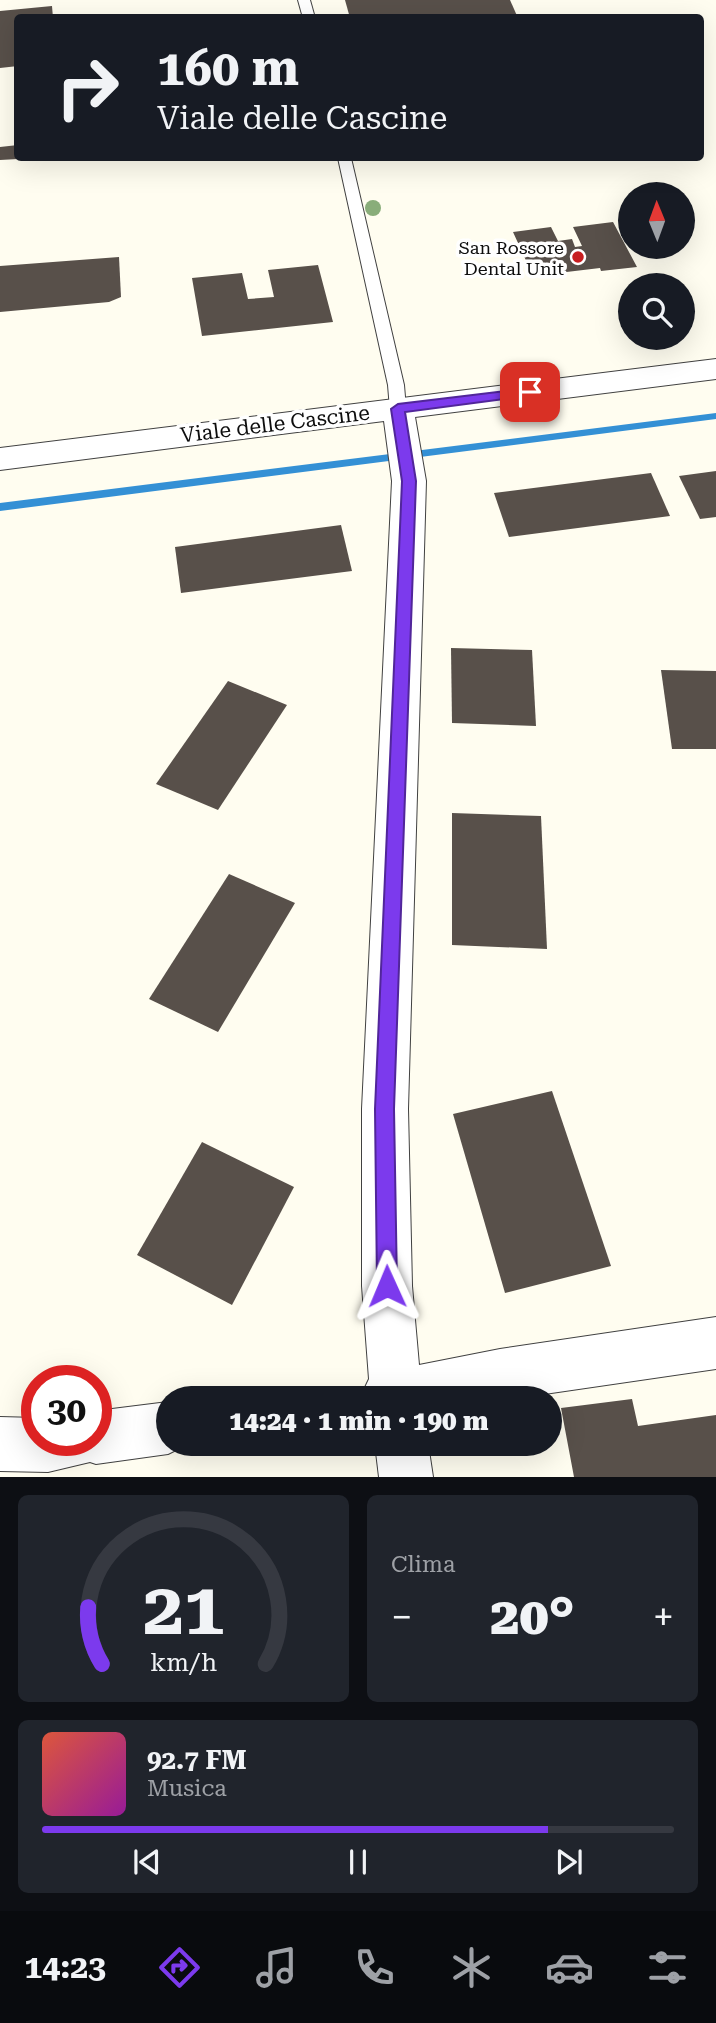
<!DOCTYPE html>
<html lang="it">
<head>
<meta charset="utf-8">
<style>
  :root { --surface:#171b24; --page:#20242c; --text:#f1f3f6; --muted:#9ea1a6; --line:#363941; --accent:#7c3aed }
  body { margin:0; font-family:"Roboto Serif",serif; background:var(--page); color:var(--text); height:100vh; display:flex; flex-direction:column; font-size:26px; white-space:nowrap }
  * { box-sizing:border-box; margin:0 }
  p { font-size:23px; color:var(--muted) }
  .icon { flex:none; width:38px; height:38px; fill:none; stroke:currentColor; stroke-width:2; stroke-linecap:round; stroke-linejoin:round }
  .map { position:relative; height:1477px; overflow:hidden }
  .drawer { display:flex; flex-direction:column; gap:18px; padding:18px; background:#0d0f14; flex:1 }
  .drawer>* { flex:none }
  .top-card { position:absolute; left:14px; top:14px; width:690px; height:147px; border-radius:7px; box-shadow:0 7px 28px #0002; background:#171b24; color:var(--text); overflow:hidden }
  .needle { width:46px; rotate:359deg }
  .tools { position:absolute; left:618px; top:182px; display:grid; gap:14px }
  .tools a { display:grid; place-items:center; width:77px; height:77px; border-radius:50%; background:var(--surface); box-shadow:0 7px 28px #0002; font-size:35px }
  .speed { position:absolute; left:21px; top:1365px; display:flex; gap:14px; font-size:35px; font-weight:700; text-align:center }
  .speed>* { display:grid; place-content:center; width:91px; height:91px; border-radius:50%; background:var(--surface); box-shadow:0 7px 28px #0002; line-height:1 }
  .speed .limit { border:10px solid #d22; background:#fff; color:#111 }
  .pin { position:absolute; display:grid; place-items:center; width:60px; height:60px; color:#fff; margin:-30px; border-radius:14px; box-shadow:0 4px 10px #0006 }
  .me { position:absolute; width:77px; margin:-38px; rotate:359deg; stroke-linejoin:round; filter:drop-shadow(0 0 5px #0008) }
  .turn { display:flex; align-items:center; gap:24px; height:147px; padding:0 28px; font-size:32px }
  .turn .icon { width:91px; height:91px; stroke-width:2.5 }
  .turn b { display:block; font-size:49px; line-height:60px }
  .big { font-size:52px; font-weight:800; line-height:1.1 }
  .drawer .tile { flex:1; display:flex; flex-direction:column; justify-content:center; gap:10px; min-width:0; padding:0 24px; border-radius:10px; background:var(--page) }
  .drawer .dial { align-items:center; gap:0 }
  .dial svg { height:182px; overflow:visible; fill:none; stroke:var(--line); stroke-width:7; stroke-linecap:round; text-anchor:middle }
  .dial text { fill:var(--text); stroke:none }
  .song { display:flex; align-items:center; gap:21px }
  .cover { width:84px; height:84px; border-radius:10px; background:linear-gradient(135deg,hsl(10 70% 55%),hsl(300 70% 35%)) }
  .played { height:7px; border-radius:4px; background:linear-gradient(90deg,var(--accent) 80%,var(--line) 80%) }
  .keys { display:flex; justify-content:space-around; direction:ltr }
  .heat { display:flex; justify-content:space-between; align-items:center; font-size:38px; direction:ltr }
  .drawer .tiles { flex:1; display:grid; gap:18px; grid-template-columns:1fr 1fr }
  .tile:last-child { grid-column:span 2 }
  .trip { position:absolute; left:156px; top:1386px; width:406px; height:70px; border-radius:35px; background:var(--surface); box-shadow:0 7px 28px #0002; font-weight:800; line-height:70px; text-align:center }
  .tab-bar { display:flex; height:112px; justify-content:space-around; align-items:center; background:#090b0e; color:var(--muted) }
  .tab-bar .icon { width:49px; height:49px }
  .tab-bar .active { color:var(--accent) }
  .tab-bar b { font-size:32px; color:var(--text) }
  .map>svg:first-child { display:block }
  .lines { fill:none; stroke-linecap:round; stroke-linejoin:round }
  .stream { fill:#3490d5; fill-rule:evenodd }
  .building { fill:#58504a }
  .lane-casing { stroke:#414141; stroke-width:2 }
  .street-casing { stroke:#414141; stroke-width:2 }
  .lane { fill:#fff; fill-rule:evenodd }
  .street { fill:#fff; fill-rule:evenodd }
  .tree { fill:#89ad7a }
  .route { fill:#7c3aed; stroke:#51269a; stroke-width:2 }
  .poi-dot { fill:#c71e20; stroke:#fff; stroke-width:2.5 }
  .labels { text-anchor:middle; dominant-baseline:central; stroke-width:7; stroke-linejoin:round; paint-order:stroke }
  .far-poi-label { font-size:18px; fill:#0e0e0e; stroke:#fff; text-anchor:end }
  .street-label { font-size:21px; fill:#0e0e0e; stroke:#fff }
</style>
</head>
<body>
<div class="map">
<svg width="716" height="1477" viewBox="0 0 716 1477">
  <rect width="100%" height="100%" fill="#fffdf0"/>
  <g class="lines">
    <path class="stream" d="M716 413V419L0 511V503Z"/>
  </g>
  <g class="building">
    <path d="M345 0H510L518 18H350Z"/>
    <path d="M52 6 53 18H18V66L0 68V11Z"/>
    <path d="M18 145V159L0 160V147Z"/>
    <path d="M613 222 637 267 601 271 600 268 533 276 513 232 551 227 558 241 572 239 575 247 582 246 573 227Z"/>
    <path d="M119 257 121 297 109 302 0 312V266Z"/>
    <path d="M318 265 333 322 202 336 192 278 242 273 248 299 274 297 268 270Z"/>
    <path d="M716 471V517L700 519 679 476Z"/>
    <path d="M651 473 670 516 509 537 494 493Z"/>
    <path d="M341 525 352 571 181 593 175 547Z"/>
    <path d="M451 648 532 650 536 726 452 723Z"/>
    <path d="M661 670 716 671V749H672Z"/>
    <path d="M228 681 287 705 218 810 156 784Z"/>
    <path d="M452 813 541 816 547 949 452 945Z"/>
    <path d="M229 874 295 903 218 1032 149 999Z"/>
    <path d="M552 1091 611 1266 505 1293 453 1114Z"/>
    <path d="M202 1142 294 1187 232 1305 137 1255Z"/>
    <path d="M632 1399 638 1426 716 1415V1477H574L561 1408Z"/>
  </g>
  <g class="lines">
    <defs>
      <g id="lane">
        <path d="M298 0H310L315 18H303Z"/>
        <path d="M338 158H351L404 385 406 409 398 414 390 409 388 385Z"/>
      </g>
      <g id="street">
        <path d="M716 359V379L415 417 426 481 408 1109 412 1286 419 1365 500 1349 716 1317V1369L517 1398H360L369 1379 362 1286V1109L392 481 384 421 0 470V448Z"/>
        <path d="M168 1402V1444H188L168 1454 96 1464 90 1462 48 1472 0 1471V1417L37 1418V1440H96V1411Z"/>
        <path d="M375 1444H428L433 1477H379Z"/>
      </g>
    </defs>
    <use href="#lane" class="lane-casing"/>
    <use href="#street" class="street-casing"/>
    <use href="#lane" class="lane"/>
    <use href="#street" class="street"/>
  </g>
  <circle class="tree" cx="373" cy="208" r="8"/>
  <path class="route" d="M530 388 535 389V395L405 412 416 481 394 1109 397 1286 394 1294 387 1297 380 1294 377 1286 375 1109 402 481 391 409 398 404Z"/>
  <circle class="poi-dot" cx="578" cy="257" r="7"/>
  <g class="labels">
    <g class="far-poi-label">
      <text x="564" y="247">San Rossore<tspan x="564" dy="21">Dental Unit</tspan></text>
    </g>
    <g class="street-label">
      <text transform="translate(275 424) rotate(-7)">Viale delle Cascine</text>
    </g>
  </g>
</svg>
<div class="tools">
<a><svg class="needle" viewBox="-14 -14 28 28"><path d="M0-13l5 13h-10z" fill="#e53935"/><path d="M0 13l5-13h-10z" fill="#9ea1a6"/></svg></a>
<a><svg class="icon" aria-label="search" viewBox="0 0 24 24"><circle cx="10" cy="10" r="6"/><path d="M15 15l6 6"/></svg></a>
</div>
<div class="speed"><div class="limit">30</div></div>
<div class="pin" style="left:530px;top:392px;background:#d93025"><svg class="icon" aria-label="arrive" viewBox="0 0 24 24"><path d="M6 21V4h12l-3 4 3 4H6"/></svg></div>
<svg class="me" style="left:387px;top:1286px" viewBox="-20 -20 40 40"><path d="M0-17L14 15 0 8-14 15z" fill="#7c3aed" stroke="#fff" stroke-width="4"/></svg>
<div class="trip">14:24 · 1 min · 190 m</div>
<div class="top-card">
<div class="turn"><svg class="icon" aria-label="right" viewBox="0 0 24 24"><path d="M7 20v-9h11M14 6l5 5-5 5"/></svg><div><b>160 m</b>Viale delle Cascine</div></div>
</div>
</div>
<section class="drawer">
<div class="tiles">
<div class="tile dial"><svg viewBox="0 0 100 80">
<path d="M14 69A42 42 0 1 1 86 69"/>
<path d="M14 69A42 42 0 0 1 8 44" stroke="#7c3aed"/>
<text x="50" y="56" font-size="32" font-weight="700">21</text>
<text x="50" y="72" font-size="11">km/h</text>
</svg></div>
<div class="tile"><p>Clima</p>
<div class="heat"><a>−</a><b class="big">20°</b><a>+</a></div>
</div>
<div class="tile">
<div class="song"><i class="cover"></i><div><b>92.7 FM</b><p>Musica</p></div></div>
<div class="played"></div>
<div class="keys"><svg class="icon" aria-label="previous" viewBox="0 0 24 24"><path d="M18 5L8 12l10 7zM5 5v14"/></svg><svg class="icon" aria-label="pause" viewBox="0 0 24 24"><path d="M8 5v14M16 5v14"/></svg><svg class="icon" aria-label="next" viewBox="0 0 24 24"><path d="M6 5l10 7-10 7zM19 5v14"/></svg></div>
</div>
</div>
</section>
<nav class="tab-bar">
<b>14:23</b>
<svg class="icon active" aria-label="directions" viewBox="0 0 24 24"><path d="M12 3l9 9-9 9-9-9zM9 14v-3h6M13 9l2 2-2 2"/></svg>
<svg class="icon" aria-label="music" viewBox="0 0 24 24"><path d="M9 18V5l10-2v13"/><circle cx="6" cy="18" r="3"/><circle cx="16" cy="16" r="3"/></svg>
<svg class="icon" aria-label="phone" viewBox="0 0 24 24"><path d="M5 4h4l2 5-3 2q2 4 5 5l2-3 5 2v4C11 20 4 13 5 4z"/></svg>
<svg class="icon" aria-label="climate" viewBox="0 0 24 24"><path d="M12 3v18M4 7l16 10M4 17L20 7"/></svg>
<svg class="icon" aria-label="car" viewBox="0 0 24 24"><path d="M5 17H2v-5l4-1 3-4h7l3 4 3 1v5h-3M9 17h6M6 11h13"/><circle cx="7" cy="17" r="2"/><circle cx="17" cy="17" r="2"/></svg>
<svg class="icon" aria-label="filters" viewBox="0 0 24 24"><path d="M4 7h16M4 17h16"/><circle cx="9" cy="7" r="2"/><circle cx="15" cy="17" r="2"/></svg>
</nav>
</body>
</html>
